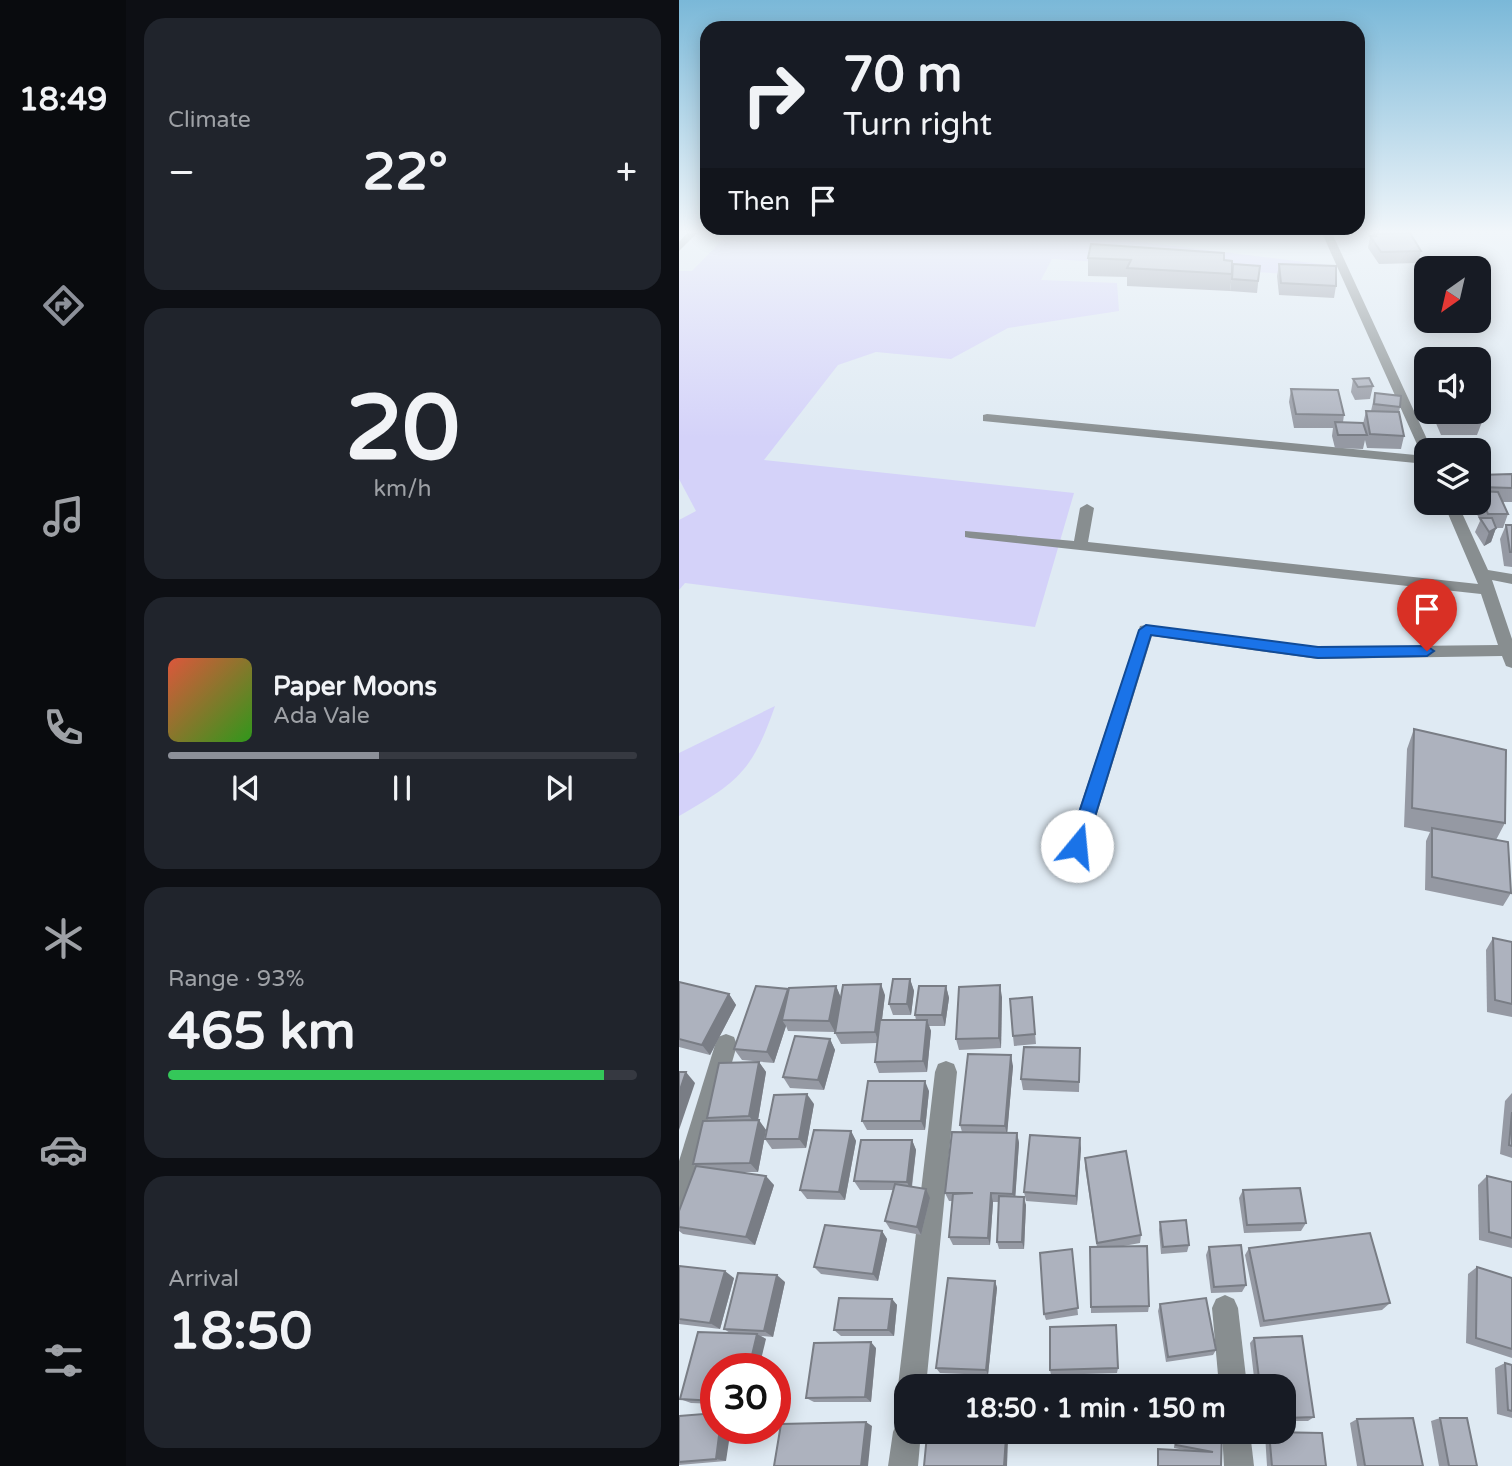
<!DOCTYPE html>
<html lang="en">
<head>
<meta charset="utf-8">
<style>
  :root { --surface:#171b24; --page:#20242c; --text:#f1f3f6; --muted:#9ea1a6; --line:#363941; --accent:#8c9099 }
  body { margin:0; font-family:"Varela Round",sans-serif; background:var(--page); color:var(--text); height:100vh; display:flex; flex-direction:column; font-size:26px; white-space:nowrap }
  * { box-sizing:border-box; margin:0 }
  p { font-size:23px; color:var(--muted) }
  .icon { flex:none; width:38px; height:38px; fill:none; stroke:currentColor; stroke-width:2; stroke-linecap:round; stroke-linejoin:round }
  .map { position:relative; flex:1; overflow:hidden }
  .panel { display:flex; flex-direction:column; gap:18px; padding:18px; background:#0d0f14; width:553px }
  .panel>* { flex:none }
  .top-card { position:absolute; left:21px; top:21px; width:665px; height:214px; border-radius:21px; box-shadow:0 4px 18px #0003; background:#171b24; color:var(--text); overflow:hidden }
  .needle { width:46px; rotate:214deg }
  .fabs { position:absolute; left:735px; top:256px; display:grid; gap:14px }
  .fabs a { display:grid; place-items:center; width:77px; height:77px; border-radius:14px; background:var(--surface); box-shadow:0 4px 18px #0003; font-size:35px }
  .speed { position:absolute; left:21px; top:1353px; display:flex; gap:14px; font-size:35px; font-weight:700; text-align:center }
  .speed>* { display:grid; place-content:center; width:91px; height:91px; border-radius:50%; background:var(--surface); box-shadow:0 4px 18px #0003; line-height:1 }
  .speed .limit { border:10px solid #d22; background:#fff; color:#111 }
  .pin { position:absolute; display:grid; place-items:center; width:60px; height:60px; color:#fff; margin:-72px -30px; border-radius:50% 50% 50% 0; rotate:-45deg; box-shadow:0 0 7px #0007 }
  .pin .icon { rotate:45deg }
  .me { position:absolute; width:77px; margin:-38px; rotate:17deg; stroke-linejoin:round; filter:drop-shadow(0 0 5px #0008) }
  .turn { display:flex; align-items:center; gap:24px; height:147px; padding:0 28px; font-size:32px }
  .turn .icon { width:91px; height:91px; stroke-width:2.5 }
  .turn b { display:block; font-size:49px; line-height:60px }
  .then { display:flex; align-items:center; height:66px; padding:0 28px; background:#0003; gap:14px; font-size:26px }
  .big { font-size:52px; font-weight:800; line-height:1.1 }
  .panel .tile { flex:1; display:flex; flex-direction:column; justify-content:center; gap:10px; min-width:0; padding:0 24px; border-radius:21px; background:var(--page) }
  .panel .dial { align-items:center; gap:0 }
  .dial b { font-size:91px; line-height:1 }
  .song { display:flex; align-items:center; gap:21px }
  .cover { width:84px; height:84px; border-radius:10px; background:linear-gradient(135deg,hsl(10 70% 55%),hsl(110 70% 35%)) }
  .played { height:7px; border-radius:4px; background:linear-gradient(90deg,var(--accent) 45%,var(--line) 45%) }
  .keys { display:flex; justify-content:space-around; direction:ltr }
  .heat { display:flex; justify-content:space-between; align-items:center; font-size:38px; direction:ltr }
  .charge { height:10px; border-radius:5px; background:linear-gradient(90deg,#34c759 93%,var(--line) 0) }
  .trip { position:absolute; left:215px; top:1374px; width:402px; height:70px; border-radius:21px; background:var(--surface); box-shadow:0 4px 18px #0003; font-weight:800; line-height:70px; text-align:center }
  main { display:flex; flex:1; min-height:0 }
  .tabs { display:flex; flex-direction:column; width:126px; justify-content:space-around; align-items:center; background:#090b0e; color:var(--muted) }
  .tabs .icon { width:49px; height:49px }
  .tabs .selected { color:var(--accent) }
  .tabs b { font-size:32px; color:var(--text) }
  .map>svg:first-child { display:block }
  .green { fill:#d4d2f9 }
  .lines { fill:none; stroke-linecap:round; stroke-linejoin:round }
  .minor { fill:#888e90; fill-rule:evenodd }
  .wall { fill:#9599a3 }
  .shaded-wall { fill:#797d85 }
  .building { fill:#adb2be; stroke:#797d85; stroke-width:2 }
  .route { fill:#1a73e8; stroke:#114b97; stroke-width:2 }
</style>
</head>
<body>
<main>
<nav class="tabs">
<b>18:49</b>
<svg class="icon selected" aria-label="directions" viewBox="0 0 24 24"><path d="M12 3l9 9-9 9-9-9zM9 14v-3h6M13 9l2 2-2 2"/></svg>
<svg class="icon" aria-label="music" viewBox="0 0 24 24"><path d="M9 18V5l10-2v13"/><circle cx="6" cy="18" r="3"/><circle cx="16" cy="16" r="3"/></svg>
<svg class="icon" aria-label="phone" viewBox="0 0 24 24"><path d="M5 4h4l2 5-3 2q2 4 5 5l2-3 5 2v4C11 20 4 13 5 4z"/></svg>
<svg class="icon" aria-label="climate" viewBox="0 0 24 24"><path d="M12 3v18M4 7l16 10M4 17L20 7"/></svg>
<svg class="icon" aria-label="car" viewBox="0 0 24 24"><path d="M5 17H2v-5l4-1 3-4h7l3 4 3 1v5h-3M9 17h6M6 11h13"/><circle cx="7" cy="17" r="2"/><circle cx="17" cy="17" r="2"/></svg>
<svg class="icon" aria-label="filters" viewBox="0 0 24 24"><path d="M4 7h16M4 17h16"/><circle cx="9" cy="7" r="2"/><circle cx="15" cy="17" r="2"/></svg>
</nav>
<section class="panel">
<div class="tile"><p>Climate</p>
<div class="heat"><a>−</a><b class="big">22°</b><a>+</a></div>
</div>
<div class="tile dial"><b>20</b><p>km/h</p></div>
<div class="tile">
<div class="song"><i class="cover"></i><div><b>Paper Moons</b><p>Ada Vale</p></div></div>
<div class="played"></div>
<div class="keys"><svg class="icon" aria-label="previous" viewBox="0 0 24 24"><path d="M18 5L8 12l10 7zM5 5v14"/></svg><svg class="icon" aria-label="pause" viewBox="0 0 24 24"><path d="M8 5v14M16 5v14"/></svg><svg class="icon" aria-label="next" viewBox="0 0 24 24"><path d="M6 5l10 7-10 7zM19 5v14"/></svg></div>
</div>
<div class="tile"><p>Range · 93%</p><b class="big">465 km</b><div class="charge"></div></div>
<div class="tile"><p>Arrival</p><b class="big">18:50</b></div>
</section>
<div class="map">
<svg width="833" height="1466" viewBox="0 0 833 1466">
  <rect width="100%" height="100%" fill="#dfeaf3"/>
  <g class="green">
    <path d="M50 233H390L649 265 654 277 373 259 362 280 438 283 440 311 329 328 272 359 197 352 159 365 85 460 395 493 356 627 6 583 0 590V520L17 511 0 479V271H13Z"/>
    <path d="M96 706C73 772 59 782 0 816V753Z"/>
  </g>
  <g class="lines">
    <g class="minor">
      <path d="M8 233H18L0 251V242Z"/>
      <path d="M643 233H653L753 450H747V455L741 451Z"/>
      <path d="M308 414 747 456V464L304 421V415Z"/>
      <path d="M764 502H778L809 570 833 574V584L813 580 833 639V668L827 666 823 656 639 659 473 636 408 846 405 852 398 854 391 852 388 846 461 626 467 625 639 647 819 645 802 594 291 538 286 537V531L395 541 401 508 408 504 415 508 409 542 799 584Z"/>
      <path d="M47 1034 55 1037 58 1045 13 1201 9 1210 0 1214V1161L36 1045 39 1037Z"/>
      <path d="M267 1061 275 1064 278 1072 247 1386H228V1398L223 1396 219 1386 256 1072 259 1064Z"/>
      <path d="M546 1295 555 1299 559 1308 568 1386H540L533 1308 537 1299Z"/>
      <path d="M228 1418V1432H242L239 1466H209L214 1432 218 1422Z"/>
      <path d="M543 1432H571L575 1466H545Z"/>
    </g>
  </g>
  <g class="wall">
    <path d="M695 234 742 251 739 263 700 264 689 248 691 236H694Z"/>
    <path d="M409 258 545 260 553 274 551 291 448 286V277L409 276Z"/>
    <path d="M554 264 581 266 578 293 551 291Z"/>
    <path d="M600 264 657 286 655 298 600 295 598 276Z"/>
    <path d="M674 379 694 386 691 399 676 400 672 392Z"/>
    <path d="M612 389 665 415 664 422 684 424 687 411H692L696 393 721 407 720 412 725 436 722 449 688 448 686 440 684 449 656 448 653 436 654 428H615L610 402Z"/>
    <path d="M759 411 803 422 798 435H762L756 421Z"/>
    <path d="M833 474V502H824L829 514 824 528H817L812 542 805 546 796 532 801 521 794 505 795 502H800V475Z"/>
    <path d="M827 525H833V567L825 566 821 539Z"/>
    <path d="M735 729 826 823 817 840 832 893 824 906 746 890 747 841 751 832 725 827 728 749Z"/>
    <path d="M814 938 833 942V1017L808 1012 807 950Z"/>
    <path d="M231 979 235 991 232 1015H214L210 1004Z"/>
    <path d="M0 982 50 994 57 1005 31 1055 0 1047Z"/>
    <path d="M157 986 162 998 206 995 203 1020H237L236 1015 267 986 270 998 266 1026H250L252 1031 248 1072 200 1073 196 1062 198 1043 162 1044 156 1033 162 1000 156 1032 109 1031 107 1026 95 1063 63 1060 55 1049 109 989V990Z"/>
    <path d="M323 997 322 1048 280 1050 277 1039Z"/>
    <path d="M353 997 357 1044 335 1046 334 1036Z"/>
    <path d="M151 1039 156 1050 145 1090 111 1088 104 1077Z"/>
    <path d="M401 1059 400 1092 344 1090 342 1079Z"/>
    <path d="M80 1062 87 1072 79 1120 87 1130 79 1172H61L95 1185 76 1245 4 1234 0 1231V1211L17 1167 14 1164 30 1121 28 1118Z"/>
    <path d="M334 1066 328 1133H338L340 1143 336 1196 347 1205 345 1249H320L318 1242 320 1202H314L311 1245H274L270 1237 274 1201H270L266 1193 283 1132 281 1125Z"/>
    <path d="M250 1091 246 1130H188L183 1121Z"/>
    <path d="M833 1093V1158L821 1154 826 1101Z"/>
    <path d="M135 1104 127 1148 93 1149 86 1139Z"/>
    <path d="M172 1131 177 1141 166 1200 128 1199 121 1190Z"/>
    <path d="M233 1140 237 1150 233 1187 251 1198 242 1235 211 1229 206 1221 215 1190H181L175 1181Z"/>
    <path d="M402 1148 398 1205 347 1201 345 1192Z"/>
    <path d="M406 1158 462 1235 461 1243 439 1247 470 1306 469 1312 412 1313 411 1247H418L406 1167Z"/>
    <path d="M808 1176 833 1182V1248L800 1240 799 1185Z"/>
    <path d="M564 1190 627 1223 622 1231 565 1233 560 1198Z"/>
    <path d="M481 1222 510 1245 508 1252 482 1254 480 1230Z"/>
    <path d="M203 1231 208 1239 199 1281 142 1274 135 1267Z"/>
    <path d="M530 1247 567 1285 563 1292 532 1293 527 1255Z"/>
    <path d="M570 1248 711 1303 703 1310 581 1327 566 1255Z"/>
    <path d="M393 1249 399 1315 367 1320 365 1314Z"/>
    <path d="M0 1266 55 1278 41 1329 0 1324Z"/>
    <path d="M798 1267 833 1278V1358L787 1343 789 1274Z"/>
    <path d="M316 1281 318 1288 309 1375 261 1373 257 1368Z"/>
    <path d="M106 1282 94 1337 82 1336 87 1339 37 1368V1404L12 1403 1 1399 51 1333 45 1329Z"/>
    <path d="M213 1299 218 1305 215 1336H162L155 1330Z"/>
    <path d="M481 1304 537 1350 534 1355 487 1362 479 1311Z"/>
    <path d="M575 1338 635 1417 629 1421H606V1386H576L571 1343Z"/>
    <path d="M197 1348 192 1402H135L127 1398Z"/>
    <path d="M826 1363 833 1365V1418L818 1414 816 1368Z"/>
    <path d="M439 1368 438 1373 372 1375 371 1370Z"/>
    <path d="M0 1416 47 1461 0 1465Z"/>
    <path d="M761 1418 798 1466H760L752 1421Z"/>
    <path d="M678 1419 744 1466H678L671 1423Z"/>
    <path d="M496 1432H543L542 1466H478V1452L479 1449 511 1451 495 1448Z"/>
    <path d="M590 1432 643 1433 647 1466H588L586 1434Z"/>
  </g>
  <g class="shaded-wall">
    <path d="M817 528 812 542 805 546 810 532Z"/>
    <path d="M231 979 235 991 232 1015 228 1004Z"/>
    <path d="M202 984 206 995 200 1043 196 1032Z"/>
    <path d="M321 985 323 997 322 1048 320 1038Z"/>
    <path d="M157 986 162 998 156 1032 150 1021Z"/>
    <path d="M267 986 270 998 266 1026 263 1015Z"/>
    <path d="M109 989 115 1000 103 1020 107 1026 95 1063 88 1052Z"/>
    <path d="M50 994 57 1005 31 1055 23 1045Z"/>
    <path d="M248 1020 252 1031 248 1072 244 1061Z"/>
    <path d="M151 1039 156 1050 145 1090 139 1080Z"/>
    <path d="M332 1055 334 1066 328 1136 326 1126Z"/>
    <path d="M80 1062 87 1072 78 1126 70 1116Z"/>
    <path d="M7 1072 16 1083 0 1130V1093Z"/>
    <path d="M246 1081 250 1091 246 1130 242 1121Z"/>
    <path d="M128 1094 135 1104 127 1148 120 1139Z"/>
    <path d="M80 1120 87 1130 79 1172 71 1163Z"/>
    <path d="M172 1131 177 1141 166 1200 160 1192Z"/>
    <path d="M338 1133 340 1143 336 1202 334 1194Z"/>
    <path d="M401 1138 402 1148 398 1205 397 1196Z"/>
    <path d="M233 1140 237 1150 232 1191 228 1182Z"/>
    <path d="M87 1176 95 1185 76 1245 67 1237Z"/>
    <path d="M247 1189 251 1198 242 1235 238 1227Z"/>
    <path d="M312 1193 314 1202 311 1245 309 1238Z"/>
    <path d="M345 1197 347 1205 345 1249 343 1242Z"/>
    <path d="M203 1231 208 1239 199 1281 194 1274Z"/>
    <path d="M46 1271 55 1278 41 1329 31 1323Z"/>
    <path d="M98 1275 106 1282 94 1337 85 1331Z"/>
    <path d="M316 1281 318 1288 309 1375 307 1370Z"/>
    <path d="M213 1299 218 1305 215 1336 209 1330Z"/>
    <path d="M78 1334 87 1339 80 1368H70Z"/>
    <path d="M192 1342 197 1348 192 1402 186 1397Z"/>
    <path d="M187 1422 193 1426 189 1466H182Z"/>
    <path d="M41 1428H52L47 1461 37 1459Z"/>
    <path d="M327 1437 329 1440 328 1466H325Z"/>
  </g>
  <g class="building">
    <path d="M731 233 742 251 702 252 691 236H697L695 234Z"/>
    <path d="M412 244 545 253V260L553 261V274L448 268 452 260 409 258Z"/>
    <path d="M554 264 581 266 579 281 553 279Z"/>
    <path d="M600 264 657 266V286L602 283Z"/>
    <path d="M690 378 694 386 679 387 674 379Z"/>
    <path d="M612 389 659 390 665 415 617 414Z"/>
    <path d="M696 393 722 396 721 407 695 404Z"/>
    <path d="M687 411 720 412 725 436 691 434Z"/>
    <path d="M761 411H797L803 422H766Z"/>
    <path d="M656 422 684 423 688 435H659Z"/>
    <path d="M833 474V488L801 487 800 484V475Z"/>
    <path d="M800 491 819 492 829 514H809Z"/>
    <path d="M801 518H813L817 528 810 532Z"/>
    <path d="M827 525H833V552H831Z"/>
    <path d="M735 729 827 750 826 823 733 808Z"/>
    <path d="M753 828 829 842 832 893 753 877Z"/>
    <path d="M814 938 833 942V1004L816 1000Z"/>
    <path d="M214 979H231L228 1004H210Z"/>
    <path d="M0 982 50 994 23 1045 0 1039Z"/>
    <path d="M202 984 196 1032 156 1033 164 985Z"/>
    <path d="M321 985 320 1038 277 1039 280 987Z"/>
    <path d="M77 986 109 989 88 1052 55 1049Z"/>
    <path d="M157 986 150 1021 103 1020 110 988Z"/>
    <path d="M240 986H267L263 1015H236Z"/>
    <path d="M353 997 356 1034 334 1036 331 999Z"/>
    <path d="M201 1020H248L244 1061 196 1062Z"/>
    <path d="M116 1036 151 1039 139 1080 104 1077Z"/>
    <path d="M345 1047 401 1048 400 1082 342 1079Z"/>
    <path d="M289 1054 332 1055 326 1126 281 1125Z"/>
    <path d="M80 1062 70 1116 28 1118 40 1063Z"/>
    <path d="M0 1072H7L0 1093Z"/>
    <path d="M189 1081H246L242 1121H183Z"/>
    <path d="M128 1094 120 1139H86L95 1095Z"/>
    <path d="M833 1112V1146L830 1145Z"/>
    <path d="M80 1120 71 1163 14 1164 24 1121Z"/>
    <path d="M135 1130 172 1131 160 1192 121 1190Z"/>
    <path d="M273 1132 338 1133 334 1194 312 1193 309 1238 270 1237 274 1194 294 1193H266Z"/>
    <path d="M351 1135 401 1138 397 1196 345 1192Z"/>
    <path d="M182 1140H233L228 1182 175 1181Z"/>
    <path d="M447 1151 462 1235 418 1243 406 1158Z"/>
    <path d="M17 1166 87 1176 67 1237 0 1227V1211Z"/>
    <path d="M808 1176 833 1182V1238L810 1232Z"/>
    <path d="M216 1184 247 1189 238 1227 206 1221Z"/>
    <path d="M621 1188 627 1223 568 1225 564 1190Z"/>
    <path d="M320 1196 345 1197 343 1242H318Z"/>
    <path d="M507 1220 510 1245 484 1247 481 1222Z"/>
    <path d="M146 1225 203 1231 194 1274 135 1267Z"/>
    <path d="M691 1233 711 1303 585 1321 570 1248Z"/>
    <path d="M562 1245 567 1285 535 1287 530 1247Z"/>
    <path d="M468 1246 470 1306 412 1307 411 1247Z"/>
    <path d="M393 1249 399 1308 365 1314 361 1253Z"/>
    <path d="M0 1266 46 1271 31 1323 0 1319Z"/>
    <path d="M798 1267 833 1278V1349L797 1338Z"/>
    <path d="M59 1273 98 1275 85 1331 45 1329Z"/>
    <path d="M269 1278 316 1281 307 1370 257 1368Z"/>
    <path d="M160 1298 213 1299 209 1330H155Z"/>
    <path d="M527 1298 537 1350 489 1357 481 1304Z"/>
    <path d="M437 1325 439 1368 371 1370V1327Z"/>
    <path d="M19 1332 78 1334 70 1368H37V1401L1 1399Z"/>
    <path d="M623 1336 635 1417 606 1418V1386H581L575 1338Z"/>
    <path d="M192 1342 186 1397 127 1398 135 1343Z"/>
    <path d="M826 1363 833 1365V1411L829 1410Z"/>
    <path d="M286 1379H325V1386H285Z"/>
    <path d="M37 1413V1428H41L37 1459 0 1462V1416Z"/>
    <path d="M734 1418 744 1466H686L678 1419Z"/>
    <path d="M761 1418H788L798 1466H770Z"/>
    <path d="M187 1422 182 1466H95L102 1424Z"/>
    <path d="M498 1432H543L542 1466H479V1449L534 1452 497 1445Z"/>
    <path d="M590 1432 643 1433 647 1466H593Z"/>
    <path d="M248 1435 327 1437 325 1466H245Z"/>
  </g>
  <linearGradient id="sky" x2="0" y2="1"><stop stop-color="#7ab8d8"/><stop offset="0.53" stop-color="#f1f6fa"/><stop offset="1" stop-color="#f1f6fa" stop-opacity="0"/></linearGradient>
  <rect width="833" height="438" fill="url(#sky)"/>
  <path class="route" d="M467 625 639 647 748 646 755 651 748 656 639 658 472 635 407 846 398 853 389 846 460 630Z"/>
</svg>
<div class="fabs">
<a><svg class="needle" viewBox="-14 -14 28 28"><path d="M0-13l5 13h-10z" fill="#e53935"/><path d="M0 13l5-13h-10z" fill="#9ea1a6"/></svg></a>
<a><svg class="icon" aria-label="sound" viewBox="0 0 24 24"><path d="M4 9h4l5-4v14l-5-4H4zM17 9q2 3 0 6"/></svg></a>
<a><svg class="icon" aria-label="layers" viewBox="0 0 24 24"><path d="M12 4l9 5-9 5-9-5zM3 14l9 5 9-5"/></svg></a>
</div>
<div class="speed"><div class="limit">30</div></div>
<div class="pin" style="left:748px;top:651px;background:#d93025"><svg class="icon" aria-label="arrive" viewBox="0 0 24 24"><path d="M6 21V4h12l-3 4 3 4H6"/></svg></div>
<svg class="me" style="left:398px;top:846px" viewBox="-20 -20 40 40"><circle r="19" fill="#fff"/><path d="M0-13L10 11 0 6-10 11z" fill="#1a73e8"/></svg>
<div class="trip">18:50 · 1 min · 150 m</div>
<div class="top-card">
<div class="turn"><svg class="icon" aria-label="right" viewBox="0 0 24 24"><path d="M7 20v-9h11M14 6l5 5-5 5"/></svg><div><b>70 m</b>Turn right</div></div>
<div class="then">Then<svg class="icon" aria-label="arrive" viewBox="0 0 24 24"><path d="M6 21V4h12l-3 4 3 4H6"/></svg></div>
</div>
</div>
</main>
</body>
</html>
